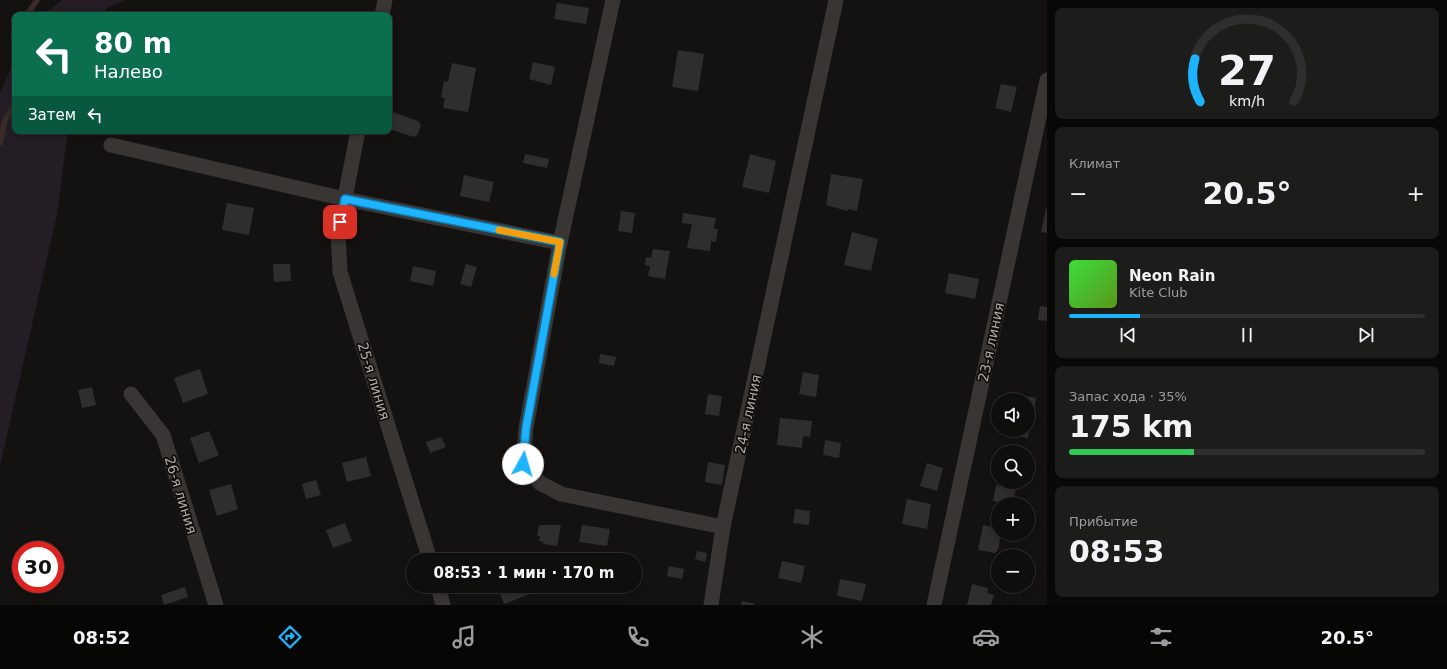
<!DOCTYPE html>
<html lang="ru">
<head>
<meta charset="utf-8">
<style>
  :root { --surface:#0e0e0d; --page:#1c1c1b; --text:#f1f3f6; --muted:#9b9c9d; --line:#2e2e2e; --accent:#1db3ff }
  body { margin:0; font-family:"DejaVu Sans",sans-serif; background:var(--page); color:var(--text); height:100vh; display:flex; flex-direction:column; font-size:15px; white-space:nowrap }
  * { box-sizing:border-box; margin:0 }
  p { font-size:13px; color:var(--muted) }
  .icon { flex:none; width:22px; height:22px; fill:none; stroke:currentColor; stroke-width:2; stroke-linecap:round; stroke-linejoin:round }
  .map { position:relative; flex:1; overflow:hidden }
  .side { display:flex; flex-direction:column; gap:8px; padding:8px; background:#080807; width:400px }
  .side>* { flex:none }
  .banner { position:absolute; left:12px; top:12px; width:380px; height:122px; border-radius:8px; box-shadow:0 2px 6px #0003,0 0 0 1px var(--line); background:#0b6e4f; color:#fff; overflow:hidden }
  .controls { position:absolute; left:991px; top:393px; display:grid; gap:8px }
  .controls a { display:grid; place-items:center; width:44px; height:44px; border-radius:50%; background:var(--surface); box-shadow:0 2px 6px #0003,0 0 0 1px var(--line); font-size:20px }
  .speed { position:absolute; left:12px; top:541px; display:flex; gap:8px; font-size:20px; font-weight:700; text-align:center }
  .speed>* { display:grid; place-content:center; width:52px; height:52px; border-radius:50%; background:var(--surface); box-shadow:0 2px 6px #0003,0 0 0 1px var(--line); line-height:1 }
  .speed .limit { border:6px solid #d22; background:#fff; color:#111 }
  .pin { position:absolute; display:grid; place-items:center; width:34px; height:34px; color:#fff; margin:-17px; border-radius:8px; box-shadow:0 2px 6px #0006 }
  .me { position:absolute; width:44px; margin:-22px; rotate:6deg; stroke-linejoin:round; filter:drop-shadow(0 0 3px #0008) }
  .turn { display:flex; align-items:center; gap:14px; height:84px; padding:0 16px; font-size:18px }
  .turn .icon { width:52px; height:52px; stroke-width:2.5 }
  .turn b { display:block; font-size:28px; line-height:34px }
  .then { display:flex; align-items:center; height:38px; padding:0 16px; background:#0003; gap:8px; font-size:15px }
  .big { font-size:30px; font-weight:700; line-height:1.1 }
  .side .widget { flex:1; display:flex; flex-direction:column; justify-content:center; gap:6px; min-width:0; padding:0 14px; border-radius:8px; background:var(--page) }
  .side .dial { align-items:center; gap:0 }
  .dial svg { height:104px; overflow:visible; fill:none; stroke:var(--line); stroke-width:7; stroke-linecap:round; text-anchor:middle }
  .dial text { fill:var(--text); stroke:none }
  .song { display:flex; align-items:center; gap:12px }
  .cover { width:48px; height:48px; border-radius:6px; background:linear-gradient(135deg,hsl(120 70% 55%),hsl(90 70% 35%)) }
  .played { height:4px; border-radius:2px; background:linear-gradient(90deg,var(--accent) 20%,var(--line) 20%) }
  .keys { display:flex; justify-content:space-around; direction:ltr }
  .heat { display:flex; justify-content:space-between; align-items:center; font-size:22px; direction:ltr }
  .charge { height:6px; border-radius:3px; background:linear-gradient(90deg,#34c759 35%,var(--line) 0) }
  .trip { position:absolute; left:406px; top:553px; width:236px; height:40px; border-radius:20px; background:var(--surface); box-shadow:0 2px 6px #0003,0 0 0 1px var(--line); font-weight:700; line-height:40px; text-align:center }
  .tab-bar { display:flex; height:64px; justify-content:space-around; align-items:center; background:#060605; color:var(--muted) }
  .tab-bar .icon { width:28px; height:28px }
  .tab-bar .selected { color:var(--accent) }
  .tab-bar b { font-size:18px; color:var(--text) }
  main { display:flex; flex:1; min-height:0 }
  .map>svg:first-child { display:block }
  .green { fill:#241d26 }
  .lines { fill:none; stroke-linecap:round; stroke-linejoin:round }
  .stream { stroke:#3a2a28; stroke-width:5.5 }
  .building { fill:#302e2c }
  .street { stroke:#383532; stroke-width:15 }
  .route-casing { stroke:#1374a6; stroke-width:10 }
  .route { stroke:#1db3ff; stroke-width:7 }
  .slow { stroke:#f59e0b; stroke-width:7 }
  .labels { text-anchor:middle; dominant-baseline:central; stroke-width:3.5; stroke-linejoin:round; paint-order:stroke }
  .street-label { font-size:14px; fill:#b5a8a1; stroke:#0e0d0c }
</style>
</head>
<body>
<main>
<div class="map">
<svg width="1047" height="605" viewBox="0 0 1047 605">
  <rect width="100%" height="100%" fill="#131211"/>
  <g class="green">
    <path d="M62 0H125L107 8 101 15H44Z"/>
    <path d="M15 59V131H66L67 137 57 214 0 466V93Z"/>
  </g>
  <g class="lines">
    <g class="stream">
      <path d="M27 15 37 0"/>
      <path d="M15 34 13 37 15 40"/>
      <path d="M0 143 5 120 15 105"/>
    </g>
  </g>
  <g class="building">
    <path d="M557 3 589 8 586 24 554 19Z"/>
    <path d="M678 50 704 54 698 91 672 87Z"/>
    <path d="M533 62 555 67 551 85 529 79Z"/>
    <path d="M452 63 476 68 468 112 443 108 445 98 441 97 444 81 448 82Z"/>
    <path d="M1001 84 1017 87 1011 112 995 108Z"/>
    <path d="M392 112 418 121 421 125 418 134 414 137 389 129Z"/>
    <path d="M525 154 549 159 547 168 523 163Z"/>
    <path d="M750 154 776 161 769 193 742 187Z"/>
    <path d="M831 174 863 179 857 211 848 209 847 211 826 205Z"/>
    <path d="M464 175 494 182 489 202 460 196Z"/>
    <path d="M227 203 254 208 249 235 222 230Z"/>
    <path d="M1046 209H1047V233L1041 232Z"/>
    <path d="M621 211 635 213 632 233 618 231Z"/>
    <path d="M683 213 716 218 714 229H718L716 242 711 241 710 251 687 248 692 224 682 223Z"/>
    <path d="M852 232 878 239 871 271 844 265Z"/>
    <path d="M653 249 670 251 665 279 648 276 650 266 645 265 646 257 651 258Z"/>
    <path d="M273 264H290L291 281 274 282Z"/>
    <path d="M466 264 477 267 471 287 460 284Z"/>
    <path d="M413 266 436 271 433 286 410 281Z"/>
    <path d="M949 273 979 279 975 299 945 293Z"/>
    <path d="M1040 306 1047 307V321L1038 320Z"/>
    <path d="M600 354 616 357 614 366 599 363Z"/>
    <path d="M200 369 208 394 183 403 174 378Z"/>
    <path d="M803 372 819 375 816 397 799 394Z"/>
    <path d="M92 387 96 405 82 408 78 390Z"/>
    <path d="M708 394 722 396 719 416 705 414Z"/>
    <path d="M1015 394 1036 398 1032 427H1030L1028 438 1006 433 1007 430H1028V400H1013Z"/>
    <path d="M780 418 812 421 810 437 803 436 802 448 777 445Z"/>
    <path d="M209 431 219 455 199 463 190 438Z"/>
    <path d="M441 437 446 447 430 453 426 442Z"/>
    <path d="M825 440 841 443 839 458 823 455Z"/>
    <path d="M366 457 371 476 347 482 342 463Z"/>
    <path d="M708 462 725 465 722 485 705 482Z"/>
    <path d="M927 463 943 468 937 491 920 486Z"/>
    <path d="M316 480 321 495 306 499 302 484Z"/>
    <path d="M231 484 238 509 217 516 209 490Z"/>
    <path d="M996 485 1016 489 1012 504 993 501Z"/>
    <path d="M907 499 931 504 927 529 902 524Z"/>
    <path d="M795 509 810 511 809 525 793 523Z"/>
    <path d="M345 523 352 541 333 548 326 530Z"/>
    <path d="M539 525H561L557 546 543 544 544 542 539 541 540 536H537Z"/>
    <path d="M582 525 610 529 607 546 579 542Z"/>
    <path d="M983 525 998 528V534H1001L998 550 995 553 978 550Z"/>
    <path d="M697 551 707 553 705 562 695 559Z"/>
    <path d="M782 561 805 566 801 583 778 578Z"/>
    <path d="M669 566 684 569 682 579 667 576Z"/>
    <path d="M840 579 866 584 862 601 837 596Z"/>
    <path d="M972 584 988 588 987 593 994 595 991 605H967Z"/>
    <path d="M497 586H541L542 589 504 604Z"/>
    <path d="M185 587 188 597 164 605 161 595Z"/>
    <path d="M742 601 755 604V605H741Z"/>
  </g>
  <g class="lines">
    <g class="street">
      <path d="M613 0 560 243 526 428 523 464 540 483 561 494 723 527"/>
      <path d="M382 15 385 0"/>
      <path d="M358 131 338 233 340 272 430 560"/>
      <path d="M111 145 345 199 560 243"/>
      <path d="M131 394 163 435 216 605"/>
      <path d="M438 586 443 605"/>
      <path d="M711 605 723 527 836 0"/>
      <path d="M934 605 1047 80"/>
    </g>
  </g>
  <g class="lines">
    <defs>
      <path id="route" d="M340 222 345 199 560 242 526 428 523 464"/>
    </defs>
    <use href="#route" class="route-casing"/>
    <use href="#route" class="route"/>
    <path class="slow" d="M499 230 560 242 554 274"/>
  </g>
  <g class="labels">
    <g class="street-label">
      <text transform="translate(991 342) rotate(-78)">23-я линия</text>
      <text transform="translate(374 381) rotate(73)">25-я линия</text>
      <text transform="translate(748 414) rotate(-78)">24-я линия</text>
      <text transform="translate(181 495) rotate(73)">26-я линия</text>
    </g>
  </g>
</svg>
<div class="controls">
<a><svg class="icon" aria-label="sound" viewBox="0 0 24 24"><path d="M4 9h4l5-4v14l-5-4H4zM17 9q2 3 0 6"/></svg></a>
<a><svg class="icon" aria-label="search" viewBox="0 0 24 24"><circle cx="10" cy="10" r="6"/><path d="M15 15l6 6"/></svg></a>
<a>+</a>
<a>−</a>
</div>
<div class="speed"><div class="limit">30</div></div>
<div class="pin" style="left:340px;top:222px;background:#d93025"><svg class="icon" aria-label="arrive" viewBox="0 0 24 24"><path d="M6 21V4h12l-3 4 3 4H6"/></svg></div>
<svg class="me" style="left:523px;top:464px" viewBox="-20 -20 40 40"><circle r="19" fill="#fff"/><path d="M0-13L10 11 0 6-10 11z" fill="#1db3ff"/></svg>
<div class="trip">08:53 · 1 мин · 170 m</div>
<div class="banner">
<div class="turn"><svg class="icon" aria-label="left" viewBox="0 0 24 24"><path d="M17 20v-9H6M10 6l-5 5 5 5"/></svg><div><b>80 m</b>Налево</div></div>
<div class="then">Затем<svg class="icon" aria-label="left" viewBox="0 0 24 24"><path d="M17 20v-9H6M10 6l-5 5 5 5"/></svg></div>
</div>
</div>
<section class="side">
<div class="widget dial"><svg viewBox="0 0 100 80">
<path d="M14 69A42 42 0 1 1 86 69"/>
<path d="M14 69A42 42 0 0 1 10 36" stroke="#1db3ff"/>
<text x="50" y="56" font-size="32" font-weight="700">27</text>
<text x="50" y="72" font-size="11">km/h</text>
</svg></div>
<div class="widget"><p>Климат</p>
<div class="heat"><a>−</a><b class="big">20.5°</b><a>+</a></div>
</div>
<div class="widget">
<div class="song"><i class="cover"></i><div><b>Neon Rain</b><p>Kite Club</p></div></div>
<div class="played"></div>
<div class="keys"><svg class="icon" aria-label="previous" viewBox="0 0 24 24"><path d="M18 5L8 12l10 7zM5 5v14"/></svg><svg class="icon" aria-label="pause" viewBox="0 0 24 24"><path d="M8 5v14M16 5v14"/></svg><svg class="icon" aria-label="next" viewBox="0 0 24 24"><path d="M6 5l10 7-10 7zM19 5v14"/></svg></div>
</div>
<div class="widget"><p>Запас хода · 35%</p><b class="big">175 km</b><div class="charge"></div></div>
<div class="widget"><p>Прибытие</p><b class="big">08:53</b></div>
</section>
</main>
<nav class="tab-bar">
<b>08:52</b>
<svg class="icon selected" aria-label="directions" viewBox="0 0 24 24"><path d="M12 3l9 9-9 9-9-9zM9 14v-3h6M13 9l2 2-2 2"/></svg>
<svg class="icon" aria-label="music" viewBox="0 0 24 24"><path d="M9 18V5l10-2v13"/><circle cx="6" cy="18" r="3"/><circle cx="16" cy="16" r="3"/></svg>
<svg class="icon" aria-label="phone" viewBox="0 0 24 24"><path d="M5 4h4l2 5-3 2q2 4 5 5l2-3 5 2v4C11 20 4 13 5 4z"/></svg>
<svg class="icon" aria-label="climate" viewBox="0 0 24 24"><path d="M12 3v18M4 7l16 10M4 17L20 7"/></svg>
<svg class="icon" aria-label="car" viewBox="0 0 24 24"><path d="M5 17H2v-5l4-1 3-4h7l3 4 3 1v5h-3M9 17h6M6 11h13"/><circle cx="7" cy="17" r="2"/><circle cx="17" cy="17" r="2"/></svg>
<svg class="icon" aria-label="filters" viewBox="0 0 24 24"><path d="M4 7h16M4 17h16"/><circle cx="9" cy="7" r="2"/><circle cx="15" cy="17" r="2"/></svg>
<b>20.5°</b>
</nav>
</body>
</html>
